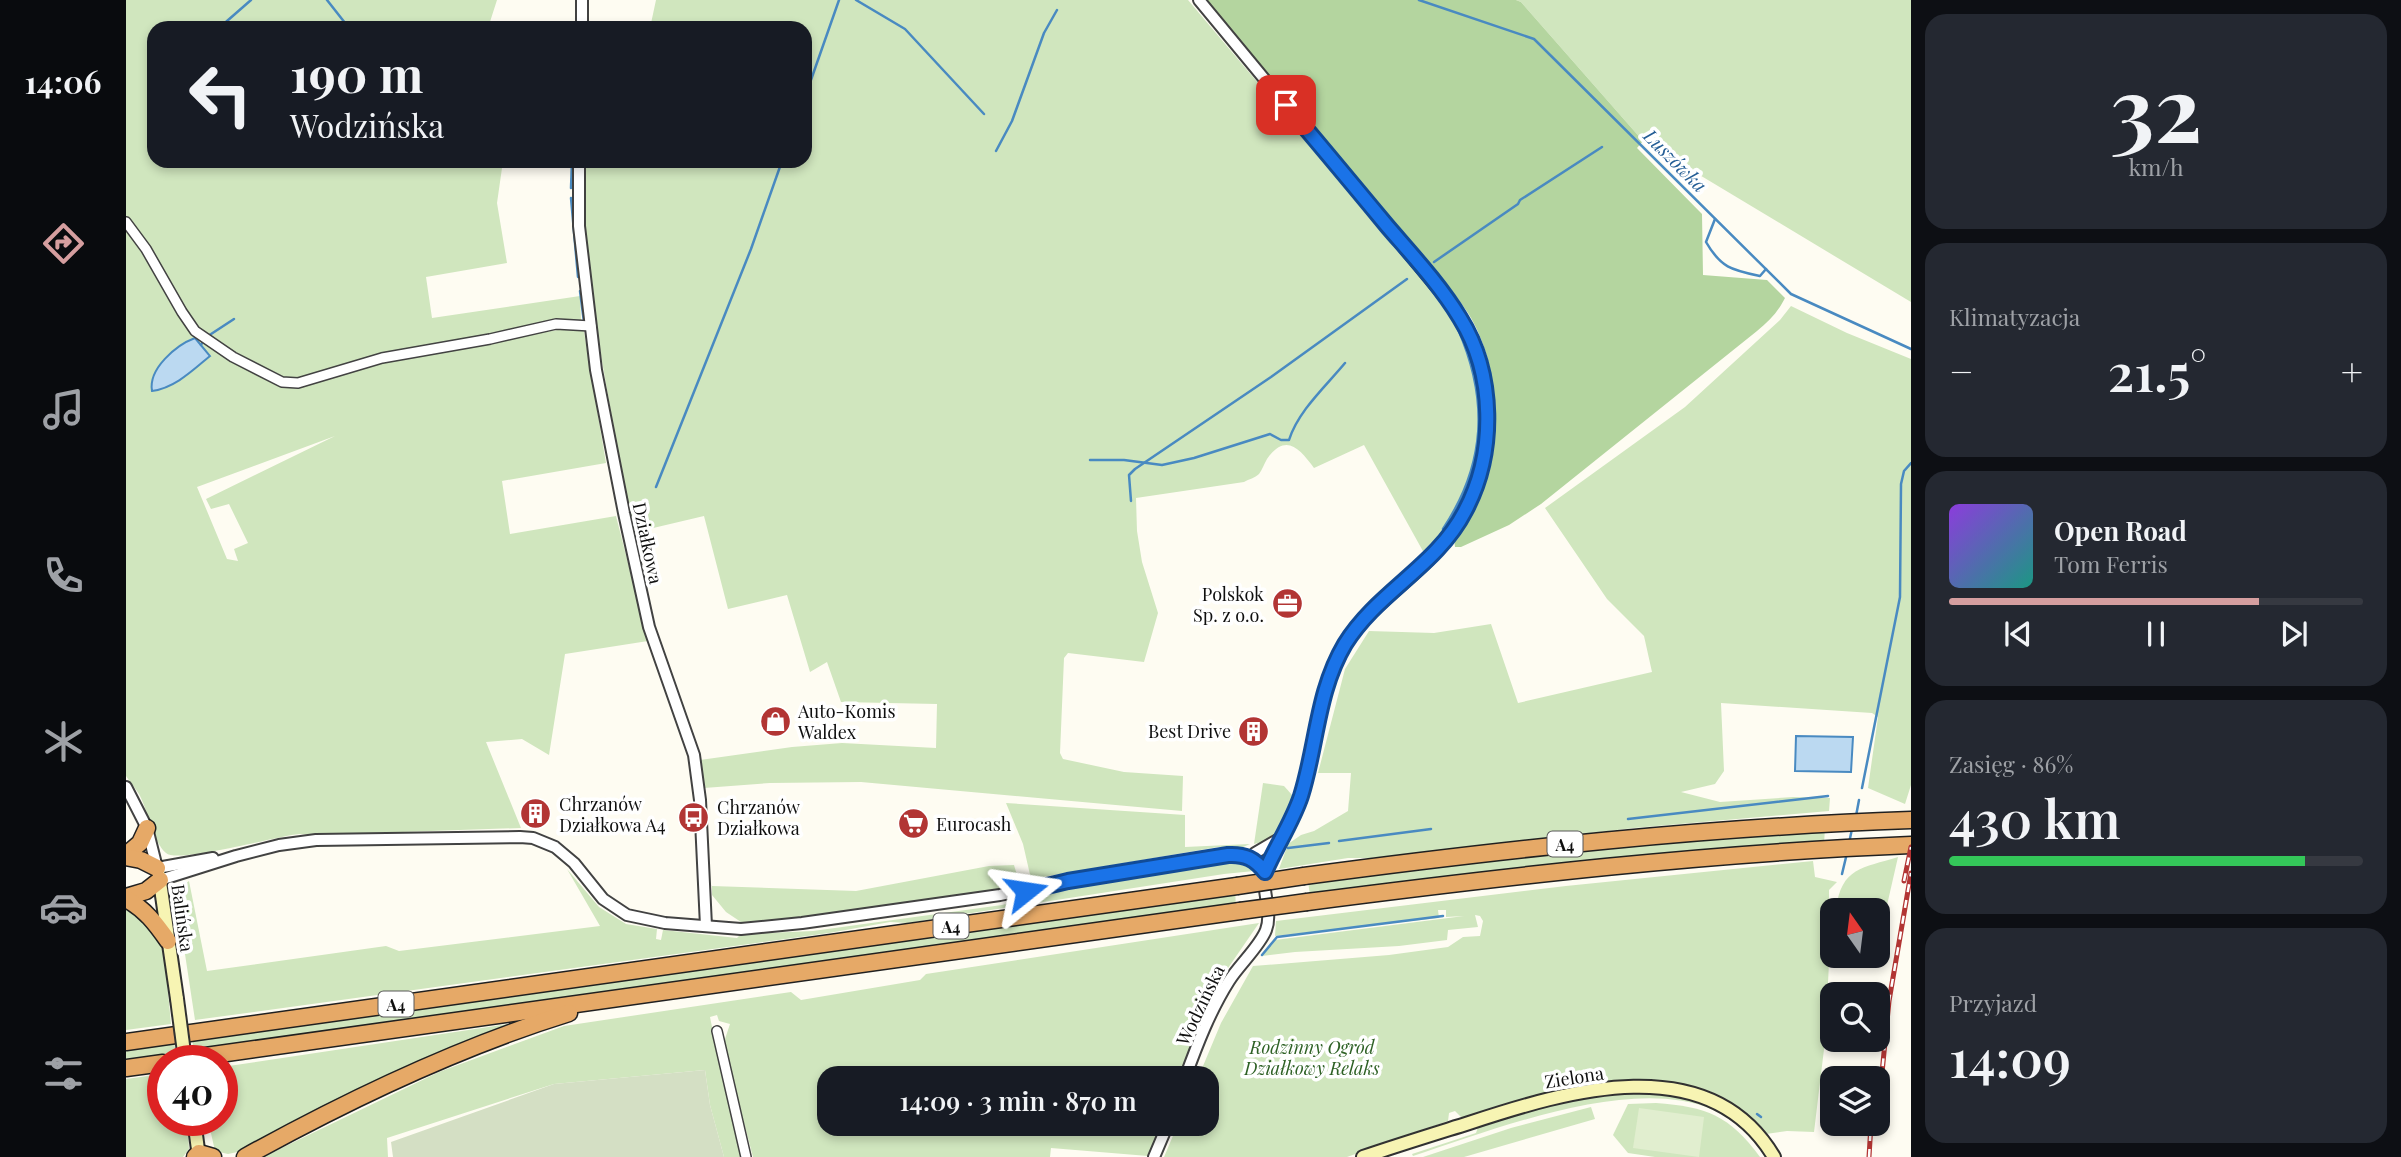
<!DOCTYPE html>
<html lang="pl">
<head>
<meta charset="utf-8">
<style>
  :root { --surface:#171b24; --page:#242831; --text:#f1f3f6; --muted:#9ea1a6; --line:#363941; --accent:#d59e9f }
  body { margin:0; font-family:"Playfair Display",serif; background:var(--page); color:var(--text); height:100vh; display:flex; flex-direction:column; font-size:26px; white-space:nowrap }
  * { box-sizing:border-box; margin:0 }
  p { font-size:23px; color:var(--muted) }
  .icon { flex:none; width:38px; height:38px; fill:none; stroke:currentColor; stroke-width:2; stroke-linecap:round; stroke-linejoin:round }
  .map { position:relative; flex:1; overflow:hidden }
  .details { display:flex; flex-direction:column; gap:14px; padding:14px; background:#0d0f14; width:490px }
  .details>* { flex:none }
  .guide { position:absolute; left:21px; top:21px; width:665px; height:147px; border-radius:21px; box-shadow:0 4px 10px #0003; background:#171b24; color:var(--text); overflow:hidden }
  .needle { width:46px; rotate:346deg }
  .fabs { position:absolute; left:1694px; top:898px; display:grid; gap:14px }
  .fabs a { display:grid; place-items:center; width:70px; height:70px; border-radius:14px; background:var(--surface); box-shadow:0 4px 10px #0003; font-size:35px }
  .speed { position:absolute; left:21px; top:1045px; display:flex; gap:14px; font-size:35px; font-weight:700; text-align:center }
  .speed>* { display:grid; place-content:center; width:91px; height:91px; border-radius:50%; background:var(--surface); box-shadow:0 4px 10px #0003; line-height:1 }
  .speed .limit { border:10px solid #d22; background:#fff; color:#111 }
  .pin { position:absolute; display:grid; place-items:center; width:60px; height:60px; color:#fff; margin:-30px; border-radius:14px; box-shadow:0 4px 10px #0006 }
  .me { position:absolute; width:77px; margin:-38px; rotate:75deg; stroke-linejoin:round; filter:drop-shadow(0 0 5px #0008) }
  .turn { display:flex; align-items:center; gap:24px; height:147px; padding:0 28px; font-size:32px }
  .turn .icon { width:91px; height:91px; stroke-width:2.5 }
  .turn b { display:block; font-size:49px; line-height:60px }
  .big { font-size:52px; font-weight:600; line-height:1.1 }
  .details .card { flex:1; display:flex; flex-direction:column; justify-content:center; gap:10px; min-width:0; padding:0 24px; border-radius:21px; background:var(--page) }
  .details .dial { align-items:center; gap:0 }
  .dial b { font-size:91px; line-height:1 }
  .song { display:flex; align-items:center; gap:21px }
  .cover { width:84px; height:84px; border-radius:10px; background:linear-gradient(135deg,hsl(270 70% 55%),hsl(170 70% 35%)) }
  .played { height:7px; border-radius:4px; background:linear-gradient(90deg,var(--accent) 75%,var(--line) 75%) }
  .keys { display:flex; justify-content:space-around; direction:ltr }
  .heat { display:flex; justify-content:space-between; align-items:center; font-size:38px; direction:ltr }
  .charge { height:10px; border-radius:5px; background:linear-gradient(90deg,#34c759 86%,var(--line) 0) }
  .trip { position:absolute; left:691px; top:1066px; width:402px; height:70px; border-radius:21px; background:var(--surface); box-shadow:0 4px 10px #0003; font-weight:600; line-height:70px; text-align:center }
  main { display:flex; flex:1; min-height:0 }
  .dock { display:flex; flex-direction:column; width:126px; justify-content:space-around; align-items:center; background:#090b0e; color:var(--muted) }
  .dock .icon { width:49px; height:49px }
  .dock .selected { color:var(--accent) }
  .dock b { font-size:32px; color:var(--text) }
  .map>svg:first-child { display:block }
  .green { fill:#d0e6be; fill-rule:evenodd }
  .forest { fill:#b4d59f }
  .cemetery { fill:#d4dfc4 }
  .pitch { fill:#e1eecf }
  .water { fill:#bbd9f1; stroke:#498ac1; stroke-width:2 }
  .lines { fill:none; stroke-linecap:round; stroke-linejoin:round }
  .stream { stroke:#498ac1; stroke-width:2.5 }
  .minor-casing { stroke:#424242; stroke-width:12 }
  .tertiary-casing { stroke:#424242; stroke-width:14 }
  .secondary-casing { stroke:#313131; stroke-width:16 }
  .motorway-casing { stroke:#202020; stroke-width:19 }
  .minor { stroke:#fff; stroke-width:9 }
  .tertiary { stroke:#fff; stroke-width:10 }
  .secondary { stroke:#f7f4b3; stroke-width:12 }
  .motorway { stroke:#e6a967; stroke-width:16 }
  .rail-casing { stroke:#b23534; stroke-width:5 }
  .rail { stroke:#fff; stroke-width:2.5; stroke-dasharray:8; stroke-linecap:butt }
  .secondary-bridge-casing { stroke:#313131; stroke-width:16; stroke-linecap:butt }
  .motorway-bridge-casing { stroke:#202020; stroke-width:19; stroke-linecap:butt }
  .secondary-bridge { stroke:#f7f4b3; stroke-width:12 }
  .motorway-bridge { stroke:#e6a967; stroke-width:16 }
  .route-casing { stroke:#114b97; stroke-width:18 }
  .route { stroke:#1a73e8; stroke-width:12 }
  .labels { text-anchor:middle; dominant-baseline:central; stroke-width:7; stroke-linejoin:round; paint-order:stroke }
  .shield { fill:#fff; stroke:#575757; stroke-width:2 }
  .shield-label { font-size:16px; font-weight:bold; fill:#0f0f0f }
  .street-label { font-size:18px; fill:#0f0f0f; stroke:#fff }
  .poi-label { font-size:18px; fill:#0f0f0f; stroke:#fff; text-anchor:start }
  .park-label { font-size:18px; font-style:italic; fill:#2e6125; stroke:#fff }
  .water-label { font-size:19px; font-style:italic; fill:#235d95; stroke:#fff }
</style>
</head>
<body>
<main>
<nav class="dock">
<b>14:06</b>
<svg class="icon selected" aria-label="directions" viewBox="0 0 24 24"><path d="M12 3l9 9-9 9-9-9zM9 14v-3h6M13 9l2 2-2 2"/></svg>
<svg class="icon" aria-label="music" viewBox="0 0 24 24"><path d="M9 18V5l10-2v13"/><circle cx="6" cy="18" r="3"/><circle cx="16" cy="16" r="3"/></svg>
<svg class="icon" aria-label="phone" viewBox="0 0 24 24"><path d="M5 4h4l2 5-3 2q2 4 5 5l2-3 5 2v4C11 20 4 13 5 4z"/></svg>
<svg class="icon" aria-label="climate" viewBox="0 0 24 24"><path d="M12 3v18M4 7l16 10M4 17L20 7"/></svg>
<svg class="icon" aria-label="car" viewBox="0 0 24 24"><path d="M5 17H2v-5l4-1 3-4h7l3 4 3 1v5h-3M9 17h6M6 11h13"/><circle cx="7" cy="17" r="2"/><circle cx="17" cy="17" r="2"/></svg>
<svg class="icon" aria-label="filters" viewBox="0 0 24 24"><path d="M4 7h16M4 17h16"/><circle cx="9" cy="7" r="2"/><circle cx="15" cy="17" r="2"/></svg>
</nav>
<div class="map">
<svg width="1785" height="1157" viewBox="0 0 1785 1157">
  <rect width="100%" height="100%" fill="#fefcf2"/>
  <g class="green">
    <path d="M0 0H371L362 28H28V161H377L371 203 381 263 300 277 306 318 454 296 455 320 429 322 296 347 295 352 457 326 480 463 376 481 384 534 490 516 522 641 439 654 423 755 396 739 360 742 395 828 189 835C184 835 178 834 173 834 151 836 52 864 40 853 27 842 22 810 13 794 9 788 4 782 0 776ZM209 436 80 499 85 509 103 504 122 543 108 549 112 561 101 559 71 487Z"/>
    <path d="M530 0H1062L1312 296C1318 304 1325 313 1331 322 1367 382 1365 474 1322 531 1316 539 1306 546 1298 553L1238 445 1188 468C1174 449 1160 432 1141 459 1138 464 1136 470 1133 474 1129 478 1123 479 1118 482L1010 498 1011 531 1016 562 1032 613 1018 662 942 653 938 658 934 753 937 759 998 772 1057 776 1056 811 735 782 644 783 578 788 574 760 666 747 716 743 810 748 811 704 715 702 701 662 684 672 661 595 602 609 578 516 506 533 469 321 457 225 458 161H679V28H524Z"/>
    <path d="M1390 0H1785V302L1517 141 1395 2Z"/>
    <path d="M1665 306 1721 333 1785 359V785L1779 804 1742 788 1752 717 1746 713 1595 703 1598 771 1589 784 1555 792 1594 802 1667 797 1704 798 1703 811 1508 828 1245 858H1222L1153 869 1162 844 1175 835 1188 831 1222 811 1225 773H1192L1219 669 1243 631 1308 633 1365 624 1392 703 1526 672 1518 636 1481 599 1419 508 1559 407 1654 320Z"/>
    <path d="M1137 783 1158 786 1167 796 1152 832 1144 840 1128 844Z"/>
    <path d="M880 803 1059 815V847L1124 844 1117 847H1092L905 879 897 844Z"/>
    <path d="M1699 828 1698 844 1184 896 1182 881 1428 852Z"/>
    <path d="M1772 857 1759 914 1752 921V910H1710C1715 867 1737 868 1772 857Z"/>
    <path d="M1108 860 1123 863 1128 871 1098 874 781 923 764 922 703 933 69 1020 57 941H50L45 899 52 897 55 887 63 881 81 971 260 946 273 951 474 926 441 869 473 907 500 924 531 929 530 939 535 940 537 930 611 938 615 934 687 931 876 905 938 888Z"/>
    <path d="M1687 861 1689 877 1711 882 1703 890V963L1699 1041 1688 1132 1661 1131 1640 1134C1601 1090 1551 1080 1494 1082 1473 1083 1450 1085 1430 1090 1399 1098 1368 1109 1337 1119L1329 1111 1323 1113 1322 1121 1221 1157H1038L1052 1124H1082V1078H1072L1095 1023 1127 966 1263 955 1322 947 1337 937 1354 936 1357 921 1354 916 1349 915 1352 927 1322 930 1321 940 1273 946 1169 952 1136 956 1149 940 1338 916 1320 917V910H1312L1313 918 1149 936 1150 921 1440 886Z"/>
    <path d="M888 865 893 882 890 887 678 918 625 922H615L600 912 586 895V886L730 891 863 866Z"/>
    <path d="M1109 890 1110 907 68 1053 66 1038Z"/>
    <path d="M0 905 33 938 38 950 45 1024 0 1030Z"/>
    <path d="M1133 923 1100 971 1052 1078H704V1124H1036L1022 1156 925 1148 924 1157H627L602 1062 598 1042 604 1024 593 1021 591 1015 584 1017 595 1072 617 1157H598L584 1105 579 1070 428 1084 261 1138 262 1157H137L313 1072 438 1026 665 992 675 1000 794 980 800 974Z"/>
    <path d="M395 1022 121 1150 102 1154 89 1151 82 1120H96V1067Z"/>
    <path d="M48 1041 50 1055 0 1062V1047Z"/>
    <path d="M37 1074V1120H61L63 1149 57 1157H0V1079Z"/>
    <path d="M1535 1092 1576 1099 1614 1124 1641 1157C1636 1152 1630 1144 1624 1137 1614 1126 1600 1115 1585 1109 1504 1075 1367 1130 1287 1156L1286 1154 1350 1133 1353 1124 1429 1102 1480 1094Z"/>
    <path d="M1530 1103C1581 1107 1603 1115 1634 1157H1529L1502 1153 1487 1135 1502 1104Z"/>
    <path d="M1465 1107 1469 1119 1338 1157H1297L1385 1128Z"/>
  </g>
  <path class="forest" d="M1080 0H1390L1395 2 1517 141 1511 148 1576 214 1577 275 1641 280 1659 298C1652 312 1643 321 1631 331L1415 504 1383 525 1335 547H1329L1328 538C1338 524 1349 510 1356 493 1376 438 1374 364 1342 313 1310 265 1261 216 1222 171 1174 115 1127 57 1080 0Z"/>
  <path class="cemetery" d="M579 1070 584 1105 598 1157H267L265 1142 428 1084Z"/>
  <path class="pitch" d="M1513 1108 1578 1117 1573 1157 1507 1148Z"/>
  <g class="water">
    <path d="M69 338 84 356C67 370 49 388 26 391 22 369 50 345 69 338Z"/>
    <path d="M1670 736 1727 737 1725 772 1669 771Z"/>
  </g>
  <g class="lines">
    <g class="stream">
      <path d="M201 0 223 28"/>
      <path d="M730 0 779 29 858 114"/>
      <path d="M1293 0 1408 39 1665 294 1785 349"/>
      <path d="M93 28 125 0"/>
      <path d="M679 97 713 0"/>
      <path d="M870 151 886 121 918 33 931 10"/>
      <path d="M445 188 446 161"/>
      <path d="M445 198 452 277"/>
      <path d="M1589 219 1580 242C1595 268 1606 270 1634 276L1640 269"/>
      <path d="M1308 262 1392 204 1394 200 1476 147"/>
      <path d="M454 291 458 322"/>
      <path d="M75 345 79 338 108 319"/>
      <path d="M964 460H998L1036 465 1068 458 1144 434 1155 440H1163C1172 411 1200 386 1219 363"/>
      <path d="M530 487 625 249 656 161"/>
      <path d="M1005 501 1003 475 1009 469 1145 377 1281 279"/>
      <path d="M1317 529C1360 464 1363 400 1332 329"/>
      <path d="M1736 788 1774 597 1775 484 1778 471 1785 463"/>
      <path d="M1730 816 1733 800"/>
      <path d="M1502 819 1702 796"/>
      <path d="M1213 841 1305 829"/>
      <path d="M1723 843 1726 829"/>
      <path d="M1162 848 1203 843"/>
      <path d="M1716 874 1721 853"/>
      <path d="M1136 955 1151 937 1317 916"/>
      <path d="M1631 1114 1635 1117"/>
    </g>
    <defs>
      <g id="minor">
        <path d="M0 222 20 249 56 312 69 331 107 357 156 382 172 383 256 358 364 339 430 324 465 326"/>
        <path d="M591 1031 620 1157"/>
      </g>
      <g id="tertiary">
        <path d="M456 28V0"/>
        <path d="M453 161V226L470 370 498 513 523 627 568 755 574 800 580 926"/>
        <path d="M0 787 21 828 31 868 87 858"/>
        <path d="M1125 858 1129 853 1153 839"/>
        <path d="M34 880 110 856 153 845 190 840 394 837 407 838 429 847 448 863 477 899 501 915 539 923 615 929 676 923 874 895 942 881 1102 855C1119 854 1129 859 1139 872"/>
        <path d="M1059 1078C1071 1045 1084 1011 1103 981 1113 965 1134 946 1140 930 1147 912 1135 890 1139 871 1141 862 1149 852 1154 843 1162 828 1170 812 1176 795 1189 752 1191 708 1208 666 1227 620 1268 595 1303 560 1370 492 1378 386 1327 307L1073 0"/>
        <path d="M1028 1157 1042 1124"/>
      </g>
      <g id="secondary">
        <path d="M33 875 51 999"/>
        <path d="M68 1120 73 1157"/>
        <path d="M1237 1157C1272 1145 1308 1134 1343 1123 1440 1091 1583 1047 1648 1157"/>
      </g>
      <g id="motorway">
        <path d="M0 855 14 843 21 828"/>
        <path d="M0 857 15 860 31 868"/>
        <path d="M1178 876C1380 849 1582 827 1785 820"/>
        <path d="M0 897 20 891 34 880"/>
        <path d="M0 899C19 909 30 924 42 941"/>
        <path d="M1181 902C1382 876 1582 853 1785 845"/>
        <path d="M0 1042 1111 886"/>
        <path d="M51 1060 1114 911"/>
        <path d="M0 1068 37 1063"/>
        <path d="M69 1157 73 1153 87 1157"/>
        <path d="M119 1157C222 1100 330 1048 443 1013"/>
      </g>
    </defs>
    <use href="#minor" class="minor-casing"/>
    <use href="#tertiary" class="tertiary-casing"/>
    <use href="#secondary" class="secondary-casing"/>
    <use href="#motorway" class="motorway-casing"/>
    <use href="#minor" class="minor"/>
    <use href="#tertiary" class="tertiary"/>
    <use href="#secondary" class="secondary"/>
    <use href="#motorway" class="motorway"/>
    <defs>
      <g id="rail">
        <path d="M1778 881 1785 847"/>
        <path d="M1752 1114 1763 1001 1785 873"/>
        <path d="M1743 1157 1745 1124"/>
      </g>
    </defs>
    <use href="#rail" class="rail-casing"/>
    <use href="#rail" class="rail"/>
    <defs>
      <path id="secondary-bridge" d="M51 999 59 1060"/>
      <g id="motorway-bridge">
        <path d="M1111 886 1178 876"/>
        <path d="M1114 911 1181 902"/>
      </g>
    </defs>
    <use href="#secondary-bridge" class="secondary-bridge-casing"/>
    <use href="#motorway-bridge" class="motorway-bridge-casing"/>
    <use href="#secondary-bridge" class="secondary-bridge"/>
    <use href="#motorway-bridge" class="motorway-bridge"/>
  </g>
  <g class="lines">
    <defs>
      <path id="route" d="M900 891 942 881 1102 855C1119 854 1129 859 1139 872 1150 846 1166 823 1175 796 1191 745 1191 691 1219 644 1251 592 1311 566 1339 511 1370 453 1369 374 1334 318 1314 285 1287 256 1262 227 1228 186 1194 145 1160 105"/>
    </defs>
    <use href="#route" class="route-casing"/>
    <use href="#route" class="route"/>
  </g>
  <defs>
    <symbol id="office-disc" viewBox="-11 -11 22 22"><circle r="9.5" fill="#b23534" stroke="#fff"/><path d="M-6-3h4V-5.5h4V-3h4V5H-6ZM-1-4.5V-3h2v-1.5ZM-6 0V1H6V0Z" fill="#fff"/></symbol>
    <symbol id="shop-disc" viewBox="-11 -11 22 22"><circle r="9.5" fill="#b23534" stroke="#fff"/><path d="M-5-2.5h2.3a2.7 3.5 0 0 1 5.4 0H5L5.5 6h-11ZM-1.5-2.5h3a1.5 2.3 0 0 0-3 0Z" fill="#fff"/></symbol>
    <symbol id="building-disc" viewBox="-11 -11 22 22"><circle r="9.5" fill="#b23534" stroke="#fff"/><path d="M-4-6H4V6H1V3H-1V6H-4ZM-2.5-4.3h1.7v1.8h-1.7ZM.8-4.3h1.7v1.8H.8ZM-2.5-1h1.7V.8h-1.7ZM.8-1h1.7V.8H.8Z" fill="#fff"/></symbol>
    <symbol id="bus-disc" viewBox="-11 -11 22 22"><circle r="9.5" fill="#b23534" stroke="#fff"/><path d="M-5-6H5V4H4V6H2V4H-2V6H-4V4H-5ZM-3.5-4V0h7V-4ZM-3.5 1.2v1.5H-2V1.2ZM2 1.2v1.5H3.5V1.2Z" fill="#fff"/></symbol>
    <symbol id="supermarket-disc" viewBox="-11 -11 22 22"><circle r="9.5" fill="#b23534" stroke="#fff"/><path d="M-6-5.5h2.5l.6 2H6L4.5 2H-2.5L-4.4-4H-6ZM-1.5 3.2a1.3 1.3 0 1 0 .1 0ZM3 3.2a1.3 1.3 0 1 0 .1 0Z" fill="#fff"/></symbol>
  </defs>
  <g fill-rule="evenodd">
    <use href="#office-disc" x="1144" y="586" width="35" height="35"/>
    <use href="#shop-disc" x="632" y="704" width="35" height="35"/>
    <use href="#building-disc" x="1110" y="714" width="35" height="35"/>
    <use href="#building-disc" x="392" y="796" width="35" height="35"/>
    <use href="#bus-disc" x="550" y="800" width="35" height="35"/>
    <use href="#supermarket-disc" x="770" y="806" width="35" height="35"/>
  </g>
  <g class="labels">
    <g class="shield">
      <rect x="1421.5" y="831.5" width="35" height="25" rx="5"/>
      <rect x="807.5" y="913.5" width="35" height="25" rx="5"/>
      <rect x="252.5" y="991.5" width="35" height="25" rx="5"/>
    </g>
    <g class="shield-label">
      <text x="1439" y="844">A4</text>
      <text x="825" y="926">A4</text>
      <text x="270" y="1004">A4</text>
    </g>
    <g class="street-label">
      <text transform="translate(522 543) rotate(78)">Działkowa</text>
      <text transform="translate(57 918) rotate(82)">Balińska</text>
      <text transform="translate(1074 1005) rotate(-64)">Wodzińska</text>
      <text transform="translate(1448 1077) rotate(-9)">Zielona</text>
    </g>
    <g class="poi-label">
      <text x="1138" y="594" text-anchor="end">Polskok<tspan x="1138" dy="21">Sp. z o.o.</tspan></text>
      <text x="672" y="711">Auto-Komis<tspan x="672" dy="21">Waldex</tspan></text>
      <text x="1105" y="731" text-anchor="end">Best Drive</text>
      <text x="433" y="804">Chrzanów<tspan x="433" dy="21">Działkowa A4</tspan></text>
      <text x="591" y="807">Chrzanów<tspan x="591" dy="21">Działkowa</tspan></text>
      <text x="810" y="824">Eurocash</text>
    </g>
    <g class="park-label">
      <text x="1186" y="1047">Rodzinny Ogród<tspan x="1186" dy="21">Działkowy Relaks</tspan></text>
    </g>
    <g class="water-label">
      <text transform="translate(1550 160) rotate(45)">Luszówka</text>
    </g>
  </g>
</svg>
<div class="fabs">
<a><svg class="needle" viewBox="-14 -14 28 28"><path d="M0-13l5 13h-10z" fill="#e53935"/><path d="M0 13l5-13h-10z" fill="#9ea1a6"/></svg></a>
<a><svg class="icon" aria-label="search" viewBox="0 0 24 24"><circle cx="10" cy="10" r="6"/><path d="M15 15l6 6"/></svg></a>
<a><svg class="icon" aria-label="layers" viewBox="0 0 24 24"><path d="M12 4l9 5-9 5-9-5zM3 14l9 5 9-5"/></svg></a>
</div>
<div class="speed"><div class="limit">40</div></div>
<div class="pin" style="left:1160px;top:105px;background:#d93025"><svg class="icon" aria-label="arrive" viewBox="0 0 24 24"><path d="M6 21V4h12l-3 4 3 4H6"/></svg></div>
<svg class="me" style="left:900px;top:891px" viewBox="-20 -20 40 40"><path d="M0-17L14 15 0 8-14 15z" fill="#1a73e8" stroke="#fff" stroke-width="4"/></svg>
<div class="trip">14:09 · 3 min · 870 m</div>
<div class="guide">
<div class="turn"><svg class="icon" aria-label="left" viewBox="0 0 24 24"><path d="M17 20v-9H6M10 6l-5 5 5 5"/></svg><div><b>190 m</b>Wodzińska</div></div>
</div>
</div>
<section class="details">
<div class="card dial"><b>32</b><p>km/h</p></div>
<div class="card"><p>Klimatyzacja</p>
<div class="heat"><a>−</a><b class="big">21.5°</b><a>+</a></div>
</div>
<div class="card">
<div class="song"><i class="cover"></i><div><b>Open Road</b><p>Tom Ferris</p></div></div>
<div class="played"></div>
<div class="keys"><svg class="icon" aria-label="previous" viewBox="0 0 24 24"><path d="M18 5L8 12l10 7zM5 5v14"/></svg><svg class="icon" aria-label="pause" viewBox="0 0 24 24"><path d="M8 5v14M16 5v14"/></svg><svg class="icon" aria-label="next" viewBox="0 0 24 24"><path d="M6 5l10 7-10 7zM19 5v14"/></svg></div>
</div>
<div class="card"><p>Zasięg · 86%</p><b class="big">430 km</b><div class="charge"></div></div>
<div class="card"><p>Przyjazd</p><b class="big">14:09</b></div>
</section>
</main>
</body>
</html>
